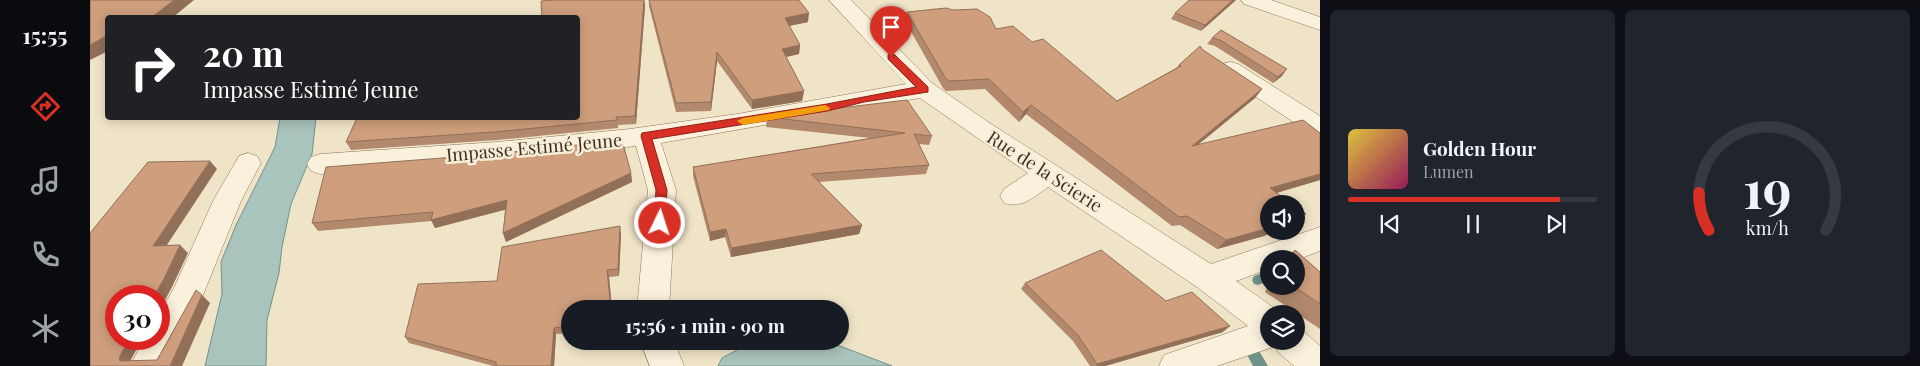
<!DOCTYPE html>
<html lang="en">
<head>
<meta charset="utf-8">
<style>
  :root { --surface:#171b24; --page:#20242c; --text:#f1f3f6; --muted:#9ea1a6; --line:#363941; --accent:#d93025 }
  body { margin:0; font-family:"Playfair Display",serif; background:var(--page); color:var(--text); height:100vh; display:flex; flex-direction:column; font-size:19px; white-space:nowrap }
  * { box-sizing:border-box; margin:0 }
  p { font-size:16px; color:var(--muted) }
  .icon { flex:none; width:28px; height:28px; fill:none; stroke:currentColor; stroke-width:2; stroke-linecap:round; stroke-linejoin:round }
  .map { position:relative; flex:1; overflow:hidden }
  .side { display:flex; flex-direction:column; gap:10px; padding:10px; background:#0d0f14; width:600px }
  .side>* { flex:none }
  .banner { position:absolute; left:15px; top:15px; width:475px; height:105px; border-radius:5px; box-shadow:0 2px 12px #0003; background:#202124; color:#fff; overflow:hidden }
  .fabs { position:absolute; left:1170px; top:195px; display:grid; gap:10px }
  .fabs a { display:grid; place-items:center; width:45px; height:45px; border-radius:50%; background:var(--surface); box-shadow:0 2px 12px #0003; font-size:25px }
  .speed { position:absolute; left:15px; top:285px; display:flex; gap:10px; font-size:25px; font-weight:700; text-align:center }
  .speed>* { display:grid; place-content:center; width:65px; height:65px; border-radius:50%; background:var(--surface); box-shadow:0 2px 12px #0003; line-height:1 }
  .speed .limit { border:8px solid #d22; background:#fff; color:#111 }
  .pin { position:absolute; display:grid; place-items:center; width:42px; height:42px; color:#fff; margin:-51px -21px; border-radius:50% 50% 50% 0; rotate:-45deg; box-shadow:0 0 5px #0007 }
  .pin .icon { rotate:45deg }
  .me { position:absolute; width:55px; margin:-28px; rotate:4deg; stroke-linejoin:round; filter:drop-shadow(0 0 4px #0008) }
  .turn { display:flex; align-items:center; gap:18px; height:105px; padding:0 15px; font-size:22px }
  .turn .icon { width:65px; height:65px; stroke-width:2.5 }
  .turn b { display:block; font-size:35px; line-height:42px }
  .side .card { flex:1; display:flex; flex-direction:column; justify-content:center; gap:8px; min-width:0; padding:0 18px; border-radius:8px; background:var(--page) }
  .side .dial { align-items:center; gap:0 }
  .dial svg { height:130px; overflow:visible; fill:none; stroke:var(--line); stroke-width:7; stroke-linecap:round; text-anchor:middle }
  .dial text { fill:var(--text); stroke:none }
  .song { display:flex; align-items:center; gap:15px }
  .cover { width:60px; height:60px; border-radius:8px; background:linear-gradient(135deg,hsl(50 70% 55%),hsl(330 70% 35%)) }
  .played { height:5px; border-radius:2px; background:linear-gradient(90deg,var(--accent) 85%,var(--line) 85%) }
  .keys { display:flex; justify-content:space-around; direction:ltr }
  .side .tiles { flex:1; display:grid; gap:10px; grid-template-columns:repeat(2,1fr) }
  .trip { position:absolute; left:471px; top:300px; width:288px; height:50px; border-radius:25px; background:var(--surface); box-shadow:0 2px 12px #0003; font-weight:700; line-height:50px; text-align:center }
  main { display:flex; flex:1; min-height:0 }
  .menu { display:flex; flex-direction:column; width:90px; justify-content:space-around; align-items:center; background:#090b0e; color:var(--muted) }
  .menu .icon { width:35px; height:35px }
  .menu .current { color:var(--accent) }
  .menu b { font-size:22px; color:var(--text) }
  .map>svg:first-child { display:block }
  .water { fill:#a9c4bc; stroke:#6f938a }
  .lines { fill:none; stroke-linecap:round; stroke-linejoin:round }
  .stream { fill:#6f938a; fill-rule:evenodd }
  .minor-casing { stroke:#8d765c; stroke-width:1 }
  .minor { fill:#faf1dc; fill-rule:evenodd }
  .wall { fill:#b2896c }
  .shaded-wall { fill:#916f58 }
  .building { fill:#cf9f7d; stroke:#916f58 }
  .route { fill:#d93025; stroke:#8d1f18 }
  .slow { fill:#f59e0b }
  .labels { text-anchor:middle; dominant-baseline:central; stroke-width:5; stroke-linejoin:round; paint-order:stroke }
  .street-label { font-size:18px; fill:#3d2e20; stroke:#f7eed8 }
</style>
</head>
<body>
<main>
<nav class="menu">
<b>15:55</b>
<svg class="icon current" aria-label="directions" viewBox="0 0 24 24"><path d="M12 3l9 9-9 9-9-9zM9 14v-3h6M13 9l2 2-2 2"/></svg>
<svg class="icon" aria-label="music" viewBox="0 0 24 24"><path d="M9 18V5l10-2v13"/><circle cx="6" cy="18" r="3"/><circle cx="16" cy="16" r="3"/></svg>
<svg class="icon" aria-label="phone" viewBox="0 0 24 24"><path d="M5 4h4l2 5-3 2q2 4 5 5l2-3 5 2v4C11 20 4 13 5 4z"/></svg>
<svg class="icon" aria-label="climate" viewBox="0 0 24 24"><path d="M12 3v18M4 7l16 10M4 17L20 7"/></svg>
</nav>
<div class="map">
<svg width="1230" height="366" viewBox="0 0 1230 366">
  <rect width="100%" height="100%" fill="#f0e4c8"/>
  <g class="water">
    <path d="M190 118H226L222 154 201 204 192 247 189 273 177 320 176 366H115L132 294 131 262 146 225 185 147Z"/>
    <path d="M664 341H737L802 366H628L632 358Z"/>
  </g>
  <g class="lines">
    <g class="stream">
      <path d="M1179 271V281L1168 285 1164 284 1162 280 1164 276Z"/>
      <path d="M1163 347 1168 349 1178 366H1163L1156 353 1158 349Z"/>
    </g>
    <defs>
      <g id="minor">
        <path d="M739 0H761L842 83 898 122 1121 264 1230 227V251L1206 260 1179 259V269L1146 281 1191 313 1179 314V341H1206V328L1212 330 1230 346V366H1204L1188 352 1186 346 1127 366H1069L1074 355 1158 326 1107 287 958 187C944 197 932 209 914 203L910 196 914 189 938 173 830 98 571 143 586 190 579 309H547L558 190 546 146 407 161 230 174 221 171 217 164 221 157 230 154 407 142 540 129 647 114 816 84Z"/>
        <path d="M1151 0H1181L1230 17V30L1154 4Z"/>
        <path d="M1140 62 1148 64 1230 116V137L1221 134 1132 74 1128 69 1132 64Z"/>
        <path d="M158 153 167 156 171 163 151 201 113 295 75 366H40L54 339H69V314L84 288 123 201 149 156Z"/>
        <path d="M550 341H584L594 366H560Z"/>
      </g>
    </defs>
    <use href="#minor" class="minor-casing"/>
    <use href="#minor" class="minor"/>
  </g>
  <g class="wall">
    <path d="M554 0 555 6 546 124 528 125V128L407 140 261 150 256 142 488 118Z"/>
    <path d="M559 0H709L718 22 699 26 710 45 709 54 696 57 714 91 712 101 662 109 627 61 621 111 586 112 559 6Z"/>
    <path d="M1146 0 1111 31 1081 19 1085 13Z"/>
    <path d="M817 12 906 29 942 42 1027 101 1086 68 1089 65 1113 50 1172 89 1165 98 1108 145 1230 133V180L1187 193 1179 231H1185L1174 236 1127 249 1090 225 1082 226 936 114 929 122 895 89 856 91 853 88 815 21Z"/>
    <path d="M1131 30 1192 76 1183 83 1125 46 1117 44 1122 38Z"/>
    <path d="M724 111 842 136 839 145 829 144 839 165 836 174 729 182 772 225 769 234 641 257 635 237 620 241 603 176V167L780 138 676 127 677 117Z"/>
    <path d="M541 173 542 182 416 242 413 233 415 210 345 228 342 221 228 231 222 223Z"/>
    <path d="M531 234 529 276 519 277 522 309H480V333L466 334 464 366H403L319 343 315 337Z"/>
    <path d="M1205 250 1230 272V329L1175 292 1179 285V286H1206V259H1195Z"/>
    <path d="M935 283 1076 301 1133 332 1015 366H1000L983 341 931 289Z"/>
  </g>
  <g class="shaded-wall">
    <path d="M84 0H104L82 18H61Z"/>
    <path d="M554 0 555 6 546 124 545 116Z"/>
    <path d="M1143 0H1146L1111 31 1115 25Z"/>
    <path d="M719 13 718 22 694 27 695 18Z"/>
    <path d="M18 35V51L0 60V45Z"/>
    <path d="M710 45 709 54 691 58 692 49Z"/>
    <path d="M627 52V61L621 111V102Z"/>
    <path d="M1197 69 1192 76 1183 83 1188 77Z"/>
    <path d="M1172 89 1165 98 1095 155 1102 146Z"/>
    <path d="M714 91 712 101 662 109V100Z"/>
    <path d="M941 105 936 114 929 122 933 112Z"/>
    <path d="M120 161 127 169 71 254 63 246Z"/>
    <path d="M541 173 542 182 416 242 413 233Z"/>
    <path d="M1230 174V180L1171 197 1180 188Z"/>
    <path d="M417 200 420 208 345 228 341 220Z"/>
    <path d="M1216 214 1206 223V217Z"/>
    <path d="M772 225 769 234 641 257V248Z"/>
    <path d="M530 226 531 234 529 276 528 269Z"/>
    <path d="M1179 228V231H1185L1174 236 1127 249 1136 240Z"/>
    <path d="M636 229 635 237 620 241V232Z"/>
    <path d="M90 245 98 253 82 287 69 311V296H64Z"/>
    <path d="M517 270 519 277 522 309H521Z"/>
    <path d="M112 295 120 303 92 366H80Z"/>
    <path d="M1140 326 1133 332 1015 366H1006L1007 364Z"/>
    <path d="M464 328 466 334 464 366H461Z"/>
    <path d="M39 339H52L38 365 30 361 29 358Z"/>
  </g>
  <g class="building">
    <path d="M0 0H84L61 18H18V35L0 45Z"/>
    <path d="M463 0H554L545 116 526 117 527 120 404 132 256 142 267 118H488V18H452L451 1Z"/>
    <path d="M559 0H709L719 13 695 18 710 45 692 49 714 91 662 100 627 52 621 102 586 103Z"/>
    <path d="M1099 0H1143L1115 25 1085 13Z"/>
    <path d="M856 8 863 10 887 9 900 17 906 29 923 26 942 42 953 39 1027 101 1091 66 1089 65 1110 46 1113 50 1172 89 1102 146 1213 120 1230 133V174L1180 188 1202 204H1179V228L1136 240 1097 216 1089 217 941 105 933 112 899 79 860 81 856 79 817 12Z"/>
    <path d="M1131 30 1197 69 1188 77 1130 40 1122 38Z"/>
    <path d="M817 100 842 136 824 134 839 165 721 174 772 225 641 248 636 229 620 232 603 167 815 133 677 117 723 110 724 111Z"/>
    <path d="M532 140 541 173 413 233 417 200 341 220 343 212 222 223 236 167 404 154Z"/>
    <path d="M120 161 63 246 90 245 74 279 64 296H26V339H39L29 358 30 361 67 360 106 290 112 295 80 366H0V233L58 162Z"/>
    <path d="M1206 207 1216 214 1206 217Z"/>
    <path d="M530 226 528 269 517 270 521 309H480V326L464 328 461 366H406V362L315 337 328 284 407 281 412 247Z"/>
    <path d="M1011 250 1076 301 1102 292 1140 326 1007 364 988 335 935 283Z"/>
    <path d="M1205 250 1230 272V304L1203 286H1206V259H1200Z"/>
  </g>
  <path class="route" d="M801 54 805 55 838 87V92L774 102 737 111 562 139 577 190 575 223 574 226H565L564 223 566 190 551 136 552 133 737 104 826 87 798 59V55Z"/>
  <path class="slow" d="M735 105 740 108 739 110 653 125 647 121 653 118Z"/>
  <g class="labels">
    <g class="street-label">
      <text transform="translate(444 147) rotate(-5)">Impasse Estimé Jeune</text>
      <text transform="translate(955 171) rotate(33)">Rue de la Scierie</text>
    </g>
  </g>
</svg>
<div class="fabs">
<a><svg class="icon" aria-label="sound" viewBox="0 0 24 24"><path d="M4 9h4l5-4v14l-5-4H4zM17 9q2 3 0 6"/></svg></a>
<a><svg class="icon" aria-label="search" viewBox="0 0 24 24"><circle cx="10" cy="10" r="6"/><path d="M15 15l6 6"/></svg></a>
<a><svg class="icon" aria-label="layers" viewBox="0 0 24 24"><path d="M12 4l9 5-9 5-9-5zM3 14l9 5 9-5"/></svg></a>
</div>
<div class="speed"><div class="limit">30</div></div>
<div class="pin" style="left:801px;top:57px;background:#d93025"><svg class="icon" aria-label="arrive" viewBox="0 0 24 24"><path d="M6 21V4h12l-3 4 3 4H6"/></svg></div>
<svg class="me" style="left:570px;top:223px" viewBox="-20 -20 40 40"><circle r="17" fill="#d93025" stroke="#fff" stroke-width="3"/><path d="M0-11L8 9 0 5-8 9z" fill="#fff"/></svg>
<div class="trip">15:56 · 1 min · 90 m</div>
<div class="banner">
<div class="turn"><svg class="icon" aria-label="right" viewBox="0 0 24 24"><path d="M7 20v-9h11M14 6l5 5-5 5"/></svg><div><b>20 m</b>Impasse Estimé Jeune</div></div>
</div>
</div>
<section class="side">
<div class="tiles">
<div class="card">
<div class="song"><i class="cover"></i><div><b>Golden Hour</b><p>Lumen</p></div></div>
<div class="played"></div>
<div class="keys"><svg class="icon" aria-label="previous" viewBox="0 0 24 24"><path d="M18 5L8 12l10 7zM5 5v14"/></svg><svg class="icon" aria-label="pause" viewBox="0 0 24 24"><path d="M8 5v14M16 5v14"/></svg><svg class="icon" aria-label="next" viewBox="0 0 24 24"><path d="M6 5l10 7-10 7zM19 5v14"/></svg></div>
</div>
<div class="card dial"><svg viewBox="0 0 100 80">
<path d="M14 69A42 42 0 1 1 86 69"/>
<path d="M14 69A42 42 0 0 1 8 46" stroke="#d93025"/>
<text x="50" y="56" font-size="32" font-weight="700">19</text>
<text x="50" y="72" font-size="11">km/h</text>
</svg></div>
</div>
</section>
</main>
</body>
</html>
